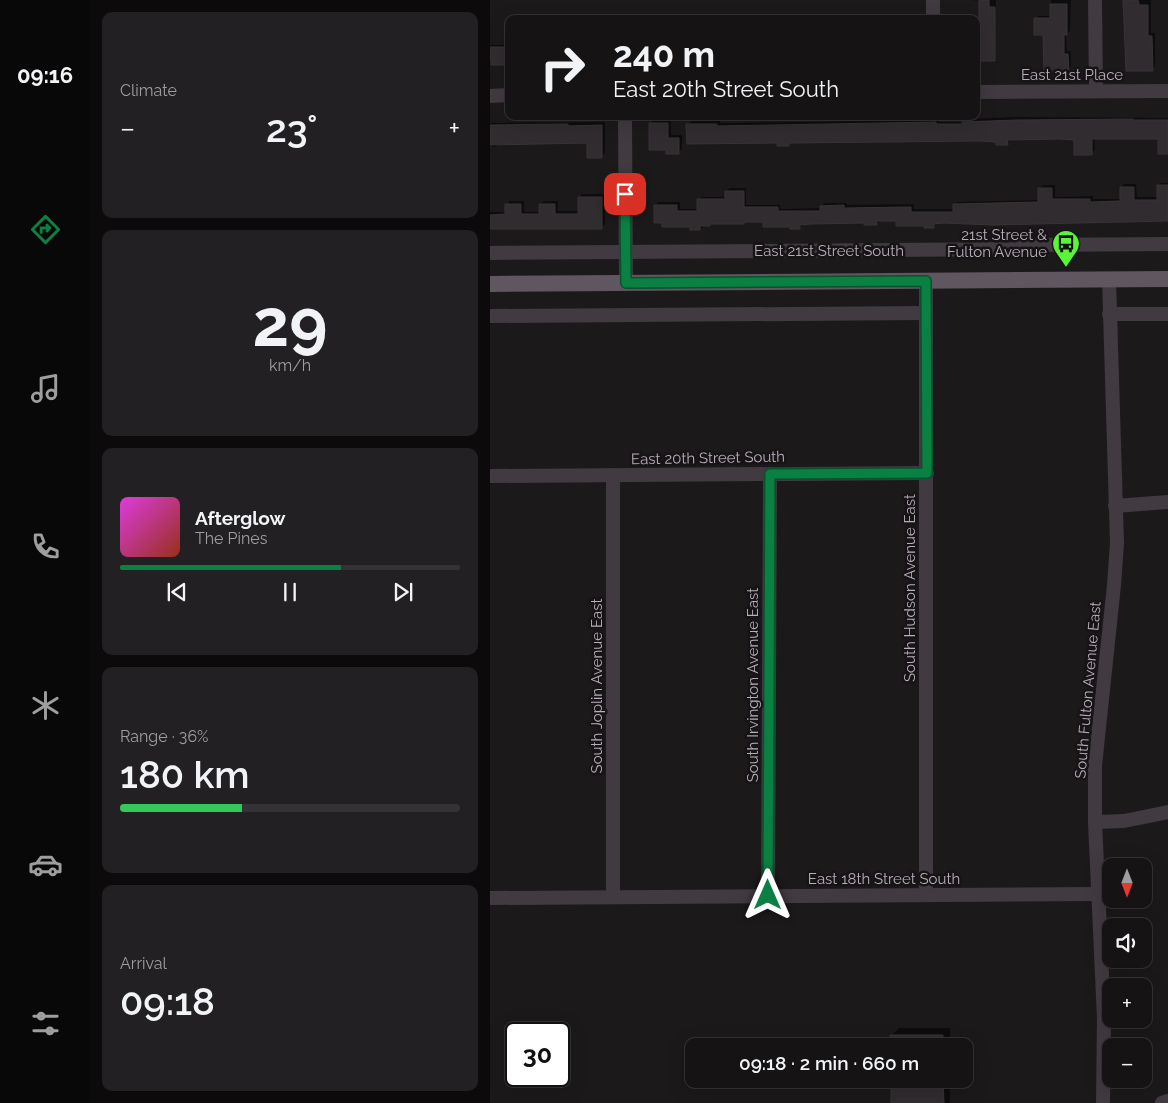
<!DOCTYPE html>
<html lang="en">
<head>
<meta charset="utf-8">
<style>
  :root { --surface:#151314; --page:#222022; --text:#f1f3f6; --muted:#9d9ea0; --line:#343234; --accent:#0b8043 }
  body { margin:0; font-family:Raleway,sans-serif; background:var(--page); color:var(--text); height:100vh; display:flex; flex-direction:column; font-size:19px; white-space:nowrap }
  * { box-sizing:border-box; margin:0 }
  p { font-size:16px; color:var(--muted) }
  .icon { flex:none; width:28px; height:28px; fill:none; stroke:currentColor; stroke-width:2; stroke-linecap:round; stroke-linejoin:round }
  .map { position:relative; flex:1; overflow:hidden }
  .side { display:flex; flex-direction:column; gap:12px; padding:12px; background:#0c0a0b; width:400px }
  .side>* { flex:none }
  .hud { position:absolute; left:15px; top:15px; width:475px; height:105px; border-radius:10px; box-shadow:0 5px 20px #0002,0 0 0 1px var(--line); background:#151314; color:var(--text); overflow:hidden }
  .needle { width:32px; rotate:180deg }
  .fabs { position:absolute; left:612px; top:858px; display:grid; gap:10px }
  .fabs a { display:grid; place-items:center; width:50px; height:50px; border-radius:10px; background:var(--surface); box-shadow:0 5px 20px #0002,0 0 0 1px var(--line); font-size:25px }
  .speed { position:absolute; left:15px; top:1022px; display:flex; gap:10px; font-size:25px; font-weight:700; text-align:center }
  .speed>* { display:grid; place-content:center; width:65px; height:65px; border-radius:50%; background:var(--surface); box-shadow:0 5px 20px #0002,0 0 0 1px var(--line); line-height:1 }
  .speed .limit { border:2px solid #111; border-radius:8px; background:#fff; color:#111 }
  .pin { position:absolute; display:grid; place-items:center; width:42px; height:42px; color:#fff; margin:-21px; border-radius:10px; box-shadow:0 2px 8px #0006 }
  .me { position:absolute; width:55px; margin:-28px; rotate:0deg; stroke-linejoin:round; filter:drop-shadow(0 0 4px #0008) }
  .turn { display:flex; align-items:center; gap:18px; height:105px; padding:0 25px; font-size:22px }
  .turn .icon { width:65px; height:65px; stroke-width:2.5 }
  .turn b { display:block; font-size:35px; line-height:42px }
  .big { font-size:38px; font-weight:600; line-height:1.1 }
  .side .tile { flex:1; display:flex; flex-direction:column; justify-content:center; gap:8px; min-width:0; padding:0 18px; border-radius:10px; background:var(--page) }
  .side .dial { align-items:center; gap:0 }
  .dial b { font-size:65px; line-height:1 }
  .song { display:flex; align-items:center; gap:15px }
  .cover { width:60px; height:60px; border-radius:8px; background:linear-gradient(135deg,hsl(300 70% 55%),hsl(10 70% 35%)) }
  .played { height:5px; border-radius:2px; background:linear-gradient(90deg,var(--accent) 65%,var(--line) 65%) }
  .keys { display:flex; justify-content:space-around; direction:ltr }
  .heat { display:flex; justify-content:space-between; align-items:center; font-size:28px; direction:ltr }
  .charge { height:8px; border-radius:4px; background:linear-gradient(90deg,#34c759 36%,var(--line) 0) }
  .trip { position:absolute; left:195px; top:1038px; width:288px; height:50px; border-radius:10px; background:var(--surface); box-shadow:0 5px 20px #0002,0 0 0 1px var(--line); font-weight:600; line-height:50px; text-align:center }
  main { display:flex; flex:1; min-height:0 }
  .tabs { display:flex; flex-direction:column; width:90px; justify-content:space-around; align-items:center; background:#080808; color:var(--muted) }
  .tabs .icon { width:35px; height:35px }
  .tabs .on { color:var(--accent) }
  .tabs b { font-size:22px; color:var(--text) }
  .map>svg:first-child { display:block }
  .shadow { fill:#0007 }
  .building { fill:#302c2f; stroke:#383337 }
  .lines { fill:none; stroke-linecap:round; stroke-linejoin:round }
  .minor { stroke:#413a41; stroke-width:14 }
  .major { stroke:#5f5660; stroke-width:16 }
  .route-casing { stroke:#07532c; stroke-width:12 }
  .route { stroke:#0b8043; stroke-width:9 }
  .labels { text-anchor:middle; dominant-baseline:central; stroke-width:5; stroke-linejoin:round; paint-order:stroke }
  .street-label { font-size:15px; fill:#b9acbb; stroke:#171416 }
  .poi-label { font-size:15px; fill:#b9acbb; stroke:#171416; text-anchor:end }
</style>
</head>
<body>
<main>
<nav class="tabs">
<b>09:16</b>
<svg class="icon on" aria-label="directions" viewBox="0 0 24 24"><path d="M12 3l9 9-9 9-9-9zM9 14v-3h6M13 9l2 2-2 2"/></svg>
<svg class="icon" aria-label="music" viewBox="0 0 24 24"><path d="M9 18V5l10-2v13"/><circle cx="6" cy="18" r="3"/><circle cx="16" cy="16" r="3"/></svg>
<svg class="icon" aria-label="phone" viewBox="0 0 24 24"><path d="M5 4h4l2 5-3 2q2 4 5 5l2-3 5 2v4C11 20 4 13 5 4z"/></svg>
<svg class="icon" aria-label="climate" viewBox="0 0 24 24"><path d="M12 3v18M4 7l16 10M4 17L20 7"/></svg>
<svg class="icon" aria-label="car" viewBox="0 0 24 24"><path d="M5 17H2v-5l4-1 3-4h7l3 4 3 1v5h-3M9 17h6M6 11h13"/><circle cx="7" cy="17" r="2"/><circle cx="17" cy="17" r="2"/></svg>
<svg class="icon" aria-label="filters" viewBox="0 0 24 24"><path d="M4 7h16M4 17h16"/><circle cx="9" cy="7" r="2"/><circle cx="15" cy="17" r="2"/></svg>
</nav>
<section class="side">
<div class="tile"><p>Climate</p>
<div class="heat"><a>−</a><b class="big">23°</b><a>+</a></div>
</div>
<div class="tile dial"><b>29</b><p>km/h</p></div>
<div class="tile">
<div class="song"><i class="cover"></i><div><b>Afterglow</b><p>The Pines</p></div></div>
<div class="played"></div>
<div class="keys"><svg class="icon" aria-label="previous" viewBox="0 0 24 24"><path d="M18 5L8 12l10 7zM5 5v14"/></svg><svg class="icon" aria-label="pause" viewBox="0 0 24 24"><path d="M8 5v14M16 5v14"/></svg><svg class="icon" aria-label="next" viewBox="0 0 24 24"><path d="M6 5l10 7-10 7zM19 5v14"/></svg></div>
</div>
<div class="tile"><p>Range · 36%</p><b class="big">180 km</b><div class="charge"></div></div>
<div class="tile"><p>Arrival</p><b class="big">09:18</b></div>
</section>
<div class="map">
<svg width="678" height="1103" viewBox="0 0 678 1103">
  <rect width="100%" height="100%" fill="#1c191b"/>
  <g class="shadow">
    <path d="M481 0H506L504 59 486 58V20H491V1Z"/>
    <path d="M561 0H581L580 31 576 34 577 51H581V67L578 70 545 19 548 16H561Z"/>
    <path d="M634 0H661V33H665V66L662 70Z"/>
    <path d="M0 41V45H19V62L17 64 0 63Z"/>
    <path d="M531 117 678 118V153L669 138H604L605 150 601 153 585 139H520L517 144 507 140 301 142 298 145 198 125 201 121H230V123L449 120V122H474L476 119Z"/>
    <path d="M163 121H181V135H192V149L189 152 160 124Z"/>
    <path d="M115 122V153L112 156 98 141 9 143 6 147 0 146V123Z"/>
    <path d="M671 183H678V220L447 223 444 227 407 225V219L390 221 387 224 376 222 314 224 310 228 274 221H256L253 223H222L210 229 165 206 168 202H190V209H209V200L212 197H236V191L240 188H256V205H290V209L331 208 334 203H357V205L424 204V209H464L467 202 550 200 549 188 553 185H565V197L603 196V199H631V187L634 184H646L647 197H668V186Z"/>
    <path d="M92 194H115V224L112 227 0 228V212H17V205L20 201H34V212H51L50 204 54 201H68V211H89V198Z"/>
    <path d="M409 1028H460V1046H402V1035Z"/>
    <rect x="402" y="1079" width="58" height="24"/>
  </g>
  <g class="building">
    <path d="M489 0H499V7H505V61H486V21H489Z"/>
    <path d="M633 0H648L649 5H658V36H662L663 71H636Z"/>
    <path d="M560 4H577V35H574V54H578L579 72H554L553 35H544V18H560Z"/>
    <path d="M0 47H17V65H1Z"/>
    <path d="M643 119V120H678V154H668V139H602V155H584V140L570 139 517 140 518 145H506V142L490 141 299 143V146H287V143L197 144 196 124H227V126L446 122V124H472V122L527 120Z"/>
    <path d="M159 123H178V138H189V154H176V150H159Z"/>
    <path d="M78 124V126L112 125V158H97V143L0 145V125Z"/>
    <path d="M667 185H678V221L503 225 454 223 444 224V228H434V226H406V221H387V225H374V223L321 224 310 225V229H300V227H273V222H254V224H220V226H210V230H200V227H172V223H164V205H187V211H207V199H235V191H254V207H288V211H330V206L354 205V208L421 207V212H463V204L548 202V188H562V199H600V202L630 201V187H644V200H667Z"/>
    <path d="M88 197H112V229H0V215L15 214V204H31V214H49V204H65V214H88Z"/>
    <path d="M400 1035H453V1046H401Z"/>
    <path d="M401 1079H453L454 1103H401Z"/>
  </g>
  <g class="lines">
    <g class="minor">
      <path d="M443 0V19"/>
      <path d="M605 0 606 91"/>
      <path d="M486 92 678 91"/>
      <path d="M0 96 19 95"/>
      <path d="M135 116 136 283"/>
      <path d="M0 253 524 249 543 245 678 244"/>
      <path d="M619 314H678"/>
      <path d="M0 316 436 313"/>
      <path d="M123 475V897"/>
      <path d="M0 476 437 473"/>
      <path d="M625 506 678 502"/>
      <path d="M605 822 634 821 678 812"/>
      <path d="M278 895 280 474"/>
      <path d="M436 895V281"/>
      <path d="M0 898 608 894"/>
      <path d="M613 1103 614 1018 605 822V766L624 585 627 543 619 279"/>
      <path d="M672 1103 678 1101"/>
    </g>
    <path class="major" d="M0 284 678 279"/>
  </g>
  <g class="lines">
    <defs>
      <path id="route" d="M135 194 136 283 436 281 437 473 280 474 278 895"/>
    </defs>
    <use href="#route" class="route-casing"/>
    <use href="#route" class="route"/>
  </g>
  <defs>
    <symbol id="bus-pin" viewBox="-11 -11 22 30"><path d="M0 17L-7.5 6A9.5 9.5 0 1 1 7.5 6Z" fill="#5af538" stroke="#171416"/><path d="M-5-6H5V4H4V6H2V4H-2V6H-4V4H-5ZM-3.5-4V0h7V-4ZM-3.5 1.2v1.5H-2V1.2ZM2 1.2v1.5H3.5V1.2Z" fill="#111"/></symbol>
  </defs>
  <g fill-rule="evenodd">
    <use href="#bus-pin" x="560" y="228" width="32" height="43"/>
  </g>
  <g class="labels">
    <g class="street-label">
      <text x="582" y="75">East 21st Place</text>
      <text x="339" y="251">East 21st Street South</text>
      <text transform="translate(218 458) rotate(-1)">East 20th Street South</text>
      <text transform="translate(420 588) rotate(-90)">South Hudson Avenue East</text>
      <text transform="translate(263 685) rotate(-90)">South Irvington Avenue East</text>
      <text transform="translate(107 686) rotate(-90)">South Joplin Avenue East</text>
      <text transform="translate(598 690) rotate(-85)">South Fulton Avenue East</text>
      <text x="394" y="879">East 18th Street South</text>
    </g>
    <g class="poi-label">
      <text x="557" y="235">21st Street &amp;<tspan x="557" dy="17">Fulton Avenue</tspan></text>
    </g>
  </g>
</svg>
<div class="fabs">
<a><svg class="needle" viewBox="-14 -14 28 28"><path d="M0-13l5 13h-10z" fill="#e53935"/><path d="M0 13l5-13h-10z" fill="#9d9ea0"/></svg></a>
<a><svg class="icon" aria-label="sound" viewBox="0 0 24 24"><path d="M4 9h4l5-4v14l-5-4H4zM17 9q2 3 0 6"/></svg></a>
<a>+</a>
<a>−</a>
</div>
<div class="speed"><div class="limit">30</div></div>
<div class="pin" style="left:135px;top:194px;background:#d93025"><svg class="icon" aria-label="arrive" viewBox="0 0 24 24"><path d="M6 21V4h12l-3 4 3 4H6"/></svg></div>
<svg class="me" style="left:278px;top:895px" viewBox="-20 -20 40 40"><path d="M0-17L14 15 0 8-14 15z" fill="#0b8043" stroke="#fff" stroke-width="4"/></svg>
<div class="trip">09:18 · 2 min · 660 m</div>
<div class="hud">
<div class="turn"><svg class="icon" aria-label="right" viewBox="0 0 24 24"><path d="M7 20v-9h11M14 6l5 5-5 5"/></svg><div><b>240 m</b>East 20th Street South</div></div>
</div>
</div>
</main>
</body>
</html>
